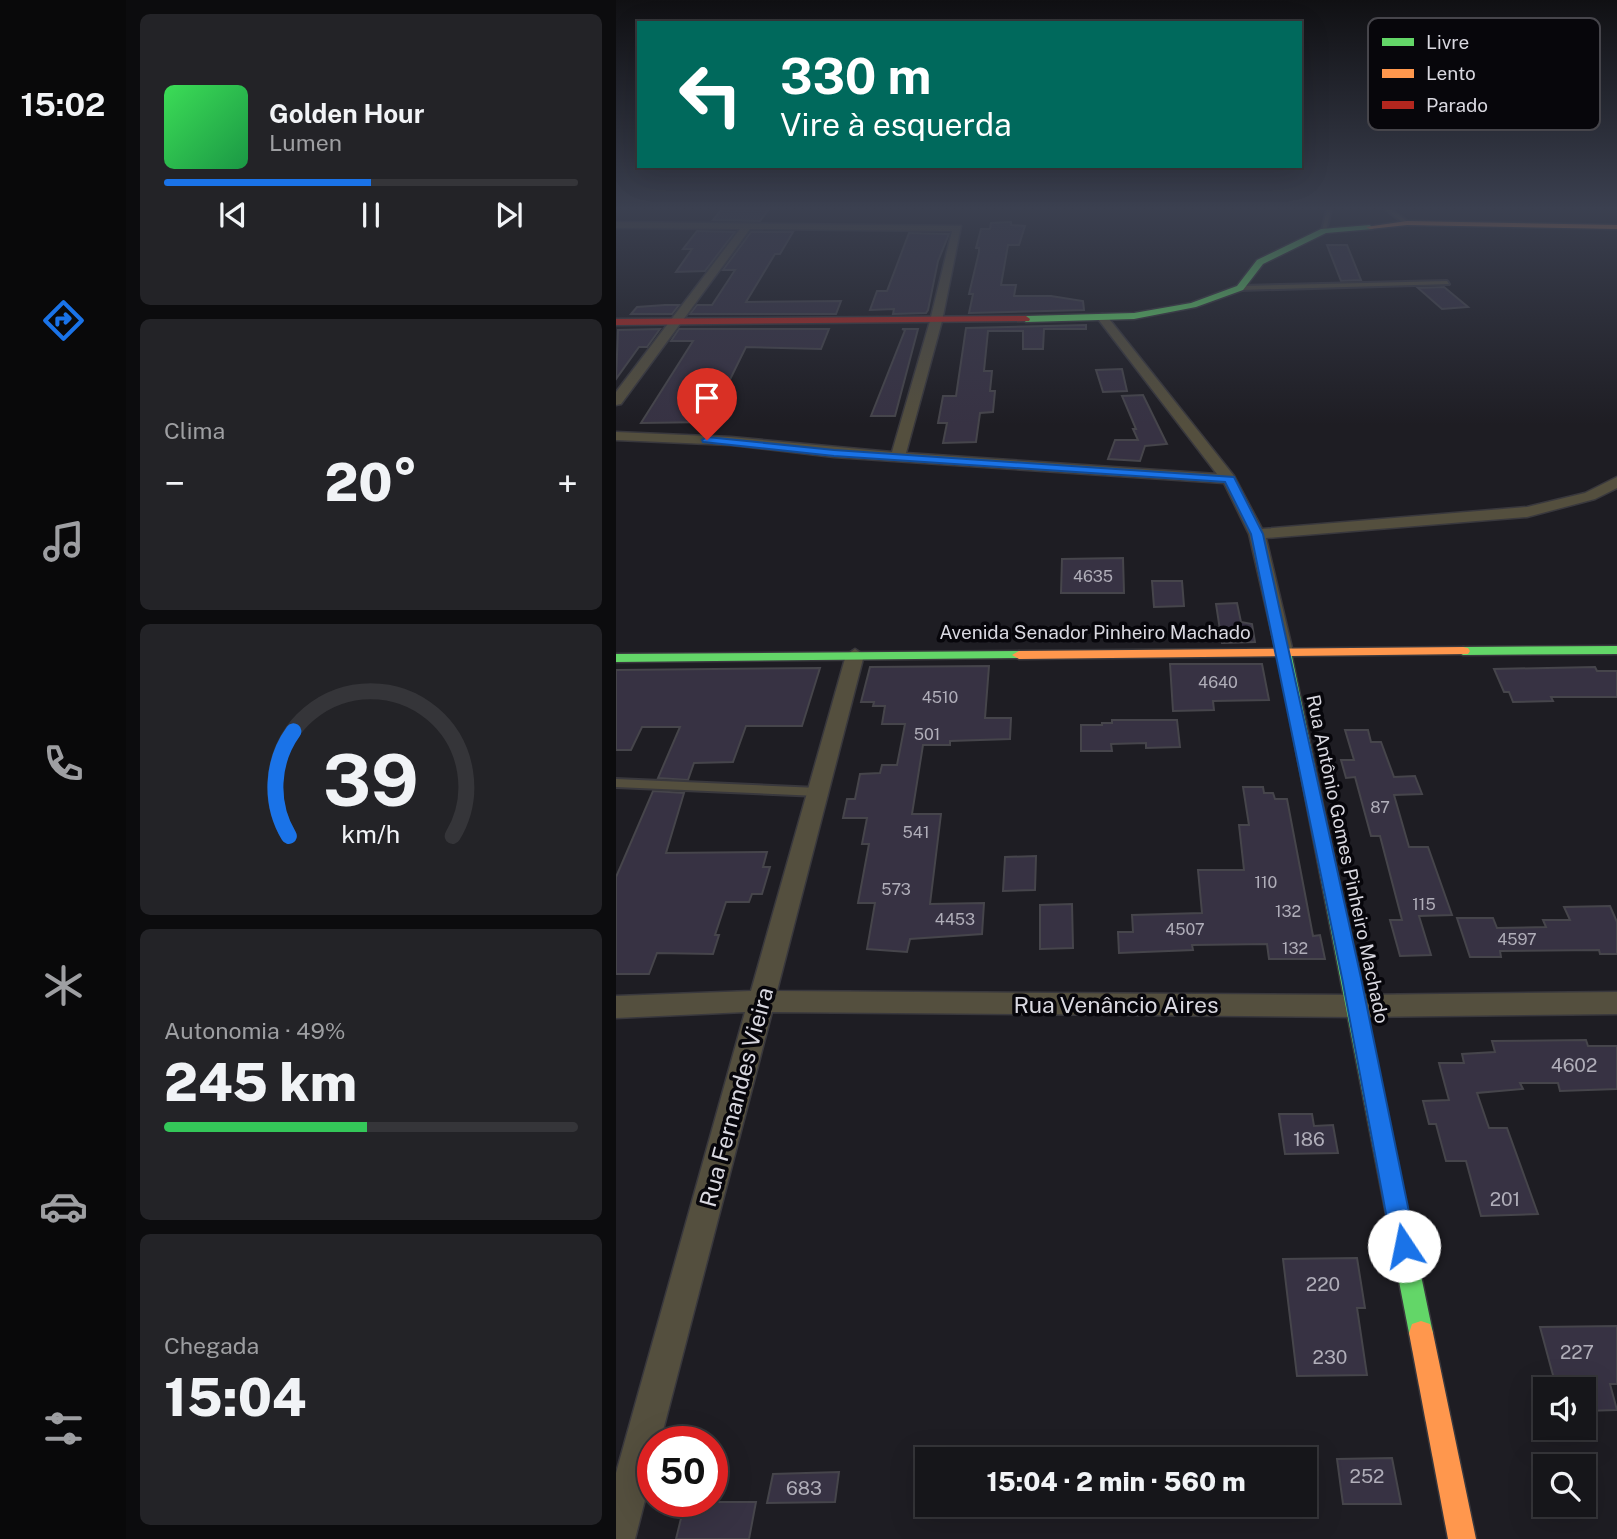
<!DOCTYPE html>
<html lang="pt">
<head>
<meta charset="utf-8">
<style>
  :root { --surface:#16161a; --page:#232327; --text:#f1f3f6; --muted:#9e9fa2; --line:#353539; --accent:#1a73e8 }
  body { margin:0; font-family:"Public Sans",sans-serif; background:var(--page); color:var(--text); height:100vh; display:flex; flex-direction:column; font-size:26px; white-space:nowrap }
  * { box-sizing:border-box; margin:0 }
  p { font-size:23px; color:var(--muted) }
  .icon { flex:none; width:38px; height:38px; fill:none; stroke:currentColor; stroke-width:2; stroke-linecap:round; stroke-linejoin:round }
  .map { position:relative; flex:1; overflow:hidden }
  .drawer { display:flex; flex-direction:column; gap:14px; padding:14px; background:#0c0c0e; width:490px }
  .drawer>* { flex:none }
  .guide { position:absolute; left:21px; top:21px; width:665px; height:147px; border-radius:0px; box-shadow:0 7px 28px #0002,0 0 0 2px var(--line); background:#00695c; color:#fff; overflow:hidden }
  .fabs { position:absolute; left:917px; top:1377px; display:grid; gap:14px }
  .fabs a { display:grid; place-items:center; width:63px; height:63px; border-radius:0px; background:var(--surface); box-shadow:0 7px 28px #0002,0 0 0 2px var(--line); font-size:35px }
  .speed { position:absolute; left:21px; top:1426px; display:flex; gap:14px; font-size:35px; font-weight:700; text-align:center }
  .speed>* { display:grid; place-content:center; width:91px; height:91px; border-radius:50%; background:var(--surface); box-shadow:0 7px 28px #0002,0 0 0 2px var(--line); line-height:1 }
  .speed .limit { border:10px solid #d22; background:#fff; color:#111 }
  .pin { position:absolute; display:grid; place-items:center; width:60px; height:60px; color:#fff; margin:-72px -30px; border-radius:50% 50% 50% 0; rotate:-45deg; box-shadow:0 0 7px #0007 }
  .pin .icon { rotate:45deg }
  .me { position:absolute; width:77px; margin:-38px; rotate:349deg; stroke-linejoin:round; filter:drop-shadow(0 0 5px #0008) }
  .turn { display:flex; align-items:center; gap:24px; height:147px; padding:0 28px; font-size:32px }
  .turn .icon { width:91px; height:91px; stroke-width:2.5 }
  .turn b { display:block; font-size:49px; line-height:60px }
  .big { font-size:52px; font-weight:800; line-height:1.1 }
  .drawer .widget { flex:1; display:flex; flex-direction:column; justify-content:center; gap:10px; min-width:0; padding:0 24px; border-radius:10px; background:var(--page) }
  .drawer .dial { align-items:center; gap:0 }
  .dial svg { height:182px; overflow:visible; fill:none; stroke:var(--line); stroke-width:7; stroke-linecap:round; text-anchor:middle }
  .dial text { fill:var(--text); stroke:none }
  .song { display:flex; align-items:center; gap:21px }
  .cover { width:84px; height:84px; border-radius:10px; background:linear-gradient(135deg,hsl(130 70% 55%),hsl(140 70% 35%)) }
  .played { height:7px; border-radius:4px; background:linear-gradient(90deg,var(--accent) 50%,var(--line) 50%) }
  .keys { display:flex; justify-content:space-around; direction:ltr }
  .heat { display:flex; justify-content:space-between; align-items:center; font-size:38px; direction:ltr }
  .charge { height:10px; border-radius:5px; background:linear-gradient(90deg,#34c759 49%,var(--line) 0) }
  .trip { position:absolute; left:299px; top:1447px; width:402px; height:70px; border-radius:0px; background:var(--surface); box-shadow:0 7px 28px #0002,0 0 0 2px var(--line); font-weight:800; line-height:70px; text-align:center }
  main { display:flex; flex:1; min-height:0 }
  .menu { display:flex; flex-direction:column; width:126px; justify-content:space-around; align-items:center; background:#09090a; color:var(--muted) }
  .menu .icon { width:49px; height:49px }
  .menu .selected { color:var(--accent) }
  .menu b { font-size:32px; color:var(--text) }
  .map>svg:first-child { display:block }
  .building { fill:#373243; stroke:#46454b; stroke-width:2 }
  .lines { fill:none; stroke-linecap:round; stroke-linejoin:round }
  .lane-casing { stroke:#39383d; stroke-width:4 }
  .street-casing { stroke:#39383d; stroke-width:3 }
  .fast-casing { stroke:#39383d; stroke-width:3 }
  .slow-casing { stroke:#39383d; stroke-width:3 }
  .jam-casing { stroke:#39383d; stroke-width:3 }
  .lane { fill:#544f3e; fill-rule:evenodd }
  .street { fill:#544f3e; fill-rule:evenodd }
  .fast { fill:#63d668; fill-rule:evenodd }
  .slow { fill:#ff974d; fill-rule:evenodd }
  .jam { fill:#b3261e; fill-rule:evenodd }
  .route { fill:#1a73e8; stroke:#114b97; stroke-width:2 }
  .labels { text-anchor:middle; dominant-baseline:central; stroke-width:7; stroke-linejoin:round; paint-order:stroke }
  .number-label { font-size:16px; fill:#b0aeb9 }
  .street-label { font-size:19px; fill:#d9d8e0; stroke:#07060b }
  .near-number-label { font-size:19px; fill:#b0aeb9 }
  .near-street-label { font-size:23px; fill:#d9d8e0; stroke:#07060b }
  .key { fill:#07060b; stroke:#46454b; stroke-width:2 }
  .key-label { font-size:19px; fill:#d9d8e0 }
</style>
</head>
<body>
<main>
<nav class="menu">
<b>15:02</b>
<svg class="icon selected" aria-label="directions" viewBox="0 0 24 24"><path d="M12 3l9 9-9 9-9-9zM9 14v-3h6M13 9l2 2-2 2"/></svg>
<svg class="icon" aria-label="music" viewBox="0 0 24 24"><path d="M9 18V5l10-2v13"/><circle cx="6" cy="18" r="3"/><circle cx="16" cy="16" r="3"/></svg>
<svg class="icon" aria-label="phone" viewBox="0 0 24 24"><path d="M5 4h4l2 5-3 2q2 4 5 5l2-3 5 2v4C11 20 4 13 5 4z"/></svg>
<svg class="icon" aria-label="climate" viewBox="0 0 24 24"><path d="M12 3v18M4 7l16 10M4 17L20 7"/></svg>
<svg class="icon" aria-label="car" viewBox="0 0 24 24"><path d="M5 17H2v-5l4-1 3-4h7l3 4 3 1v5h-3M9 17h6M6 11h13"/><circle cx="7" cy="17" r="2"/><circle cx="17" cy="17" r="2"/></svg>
<svg class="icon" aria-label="filters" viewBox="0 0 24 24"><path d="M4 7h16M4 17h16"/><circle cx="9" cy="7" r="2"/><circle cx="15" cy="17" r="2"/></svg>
</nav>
<section class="drawer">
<div class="widget">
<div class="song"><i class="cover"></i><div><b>Golden Hour</b><p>Lumen</p></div></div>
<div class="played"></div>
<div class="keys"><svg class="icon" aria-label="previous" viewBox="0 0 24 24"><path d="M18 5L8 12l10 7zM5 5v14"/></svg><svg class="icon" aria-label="pause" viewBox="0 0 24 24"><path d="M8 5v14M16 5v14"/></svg><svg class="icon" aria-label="next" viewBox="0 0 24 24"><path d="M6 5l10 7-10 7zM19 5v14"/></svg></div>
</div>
<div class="widget"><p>Clima</p>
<div class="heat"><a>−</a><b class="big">20°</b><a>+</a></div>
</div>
<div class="widget dial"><svg viewBox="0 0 100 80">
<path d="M14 69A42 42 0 1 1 86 69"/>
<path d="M14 69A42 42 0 0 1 16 23" stroke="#1a73e8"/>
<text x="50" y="56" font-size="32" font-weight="700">39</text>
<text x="50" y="72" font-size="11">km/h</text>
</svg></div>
<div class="widget"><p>Autonomia · 49%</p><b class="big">245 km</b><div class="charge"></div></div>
<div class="widget"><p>Chegada</p><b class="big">15:04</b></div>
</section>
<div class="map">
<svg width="1001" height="1539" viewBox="0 0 1001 1539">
  <rect width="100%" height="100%" fill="#1e1d23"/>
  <g class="building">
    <path d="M106 209H153L144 221 97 220Z"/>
    <path d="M395 222V225L409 226 403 245H392L385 285H400L398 296H435L467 301 468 310 353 313 357 294H353L363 252V248H360L365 229H374L375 223Z"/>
    <path d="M81 231 119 232 89 271 60 272 76 249H67Z"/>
    <path d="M135 232H177L164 254H159L130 302 225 301 220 314H74L81 305H96L119 270H107Z"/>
    <path d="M293 233 333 234 322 261 312 310 310 313 277 314 278 309 254 310 261 291H271Z"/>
    <path d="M711 245H731L745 280 725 281Z"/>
    <path d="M828 287 852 307 826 309 802 288Z"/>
    <path d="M49 305H63L56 314H15L21 307Z"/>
    <path d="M470 325V329H428L427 349H407V331H372L368 371H376L374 391H379L377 412 364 413 360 442 327 443 331 423H322L327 396H340L350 328Z"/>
    <path d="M44 329 31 347H23L0 379 2 330Z"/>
    <path d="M63 329H213L205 349 130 347 93 422 25 423 77 341H55Z"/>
    <path d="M286 329H302L279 416H255L289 330Z"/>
    <path d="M506 369 511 391 487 392 480 370Z"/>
    <path d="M527 395 551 444 529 446 524 461 492 459 499 440H522L517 429H520L506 396Z"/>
    <path d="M507 558 508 593H445L446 559Z"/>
    <path d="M536 581H566L568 606 538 607Z"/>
    <path d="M621 603 625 622 636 624 639 642 606 643 600 604Z"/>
    <path d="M554 664H646L653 700 597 701 598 710 557 711Z"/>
    <path d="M373 666 369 718H395L394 739 334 741V745H307L296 814H325L314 904 368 903 366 934 294 939 291 952 251 949 259 903H242L253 844H246L251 818H227L231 799H239L244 774 264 773 266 765H281L289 724H266L269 706H257L258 702H245L254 667Z"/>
    <path d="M979 667 981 671H1001V697H935L937 701 897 702 893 692H888L878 669Z"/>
    <path d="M204 668 186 726H130L117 762 78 763 72 780 42 778 64 727H26L15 750H0V670Z"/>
    <path d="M496 720H561L564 747 530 748V743L495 744 496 751H465V725H486V723H496Z"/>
    <path d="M729 730H752L755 742H765L778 777 799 776 806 794 778 795 793 847H812L836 915 803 916 815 955 784 956 774 920H786L764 836H755L739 777 730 778 725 760H738Z"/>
    <path d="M627 787H647L648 793H657L659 799H671L697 936 704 935 709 959H653L651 944 576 945 577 950 503 953 502 932H517L516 915 586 913 582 870H628L623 825H633Z"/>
    <path d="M37 791 68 793 50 853 151 852 147 867H154L146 894H136L133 902H110L99 935H103L97 954 41 953 33 974H0V877Z"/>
    <path d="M420 856 419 890 387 891 389 857Z"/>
    <path d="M456 904 457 948 424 949V905Z"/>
    <path d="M994 906 1001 922V954H984L983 950 884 951 885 957H854L841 918H877L881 928 930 927 927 920H954L948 907Z"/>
    <path d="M970 1040 972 1046H1001V1089L944 1091 942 1083H904L907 1089 861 1093 873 1128H891L922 1214 865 1216 850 1161H830L820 1124H813L807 1101 833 1100 823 1063H848L846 1054 879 1052 876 1041Z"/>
    <path d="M663 1114H696L698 1126 717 1125 722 1153 669 1154Z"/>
    <path d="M741 1258 749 1308H741L751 1375 681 1376 667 1259Z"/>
    <path d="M1001 1326V1384H994L1001 1410 968 1411V1390H941L924 1327Z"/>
    <path d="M776 1458 785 1504H727L721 1459Z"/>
    <path d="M223 1472 219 1502 151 1503 157 1474Z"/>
    <path d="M69 1502H140L133 1539H60Z"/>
  </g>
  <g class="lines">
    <defs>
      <g id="lane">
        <path d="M711 209H715L710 231 708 232 706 231Z"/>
        <path d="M769 209H775L793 223 789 224Z"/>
        <path d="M831 281 833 284 624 290 621 288 624 286Z"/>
        <path d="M0 779 202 788 207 792 202 796 0 787Z"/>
      </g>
      <g id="street">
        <path d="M0 222 345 226 326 321 290 453 601 474 482 319 480 317 486 314 490 315 618 476 646 529 911 507 969 493 1001 477V488L979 499 911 517 650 538 677 652 675 656H661L633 534 608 483 218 457 115 445 0 440V432L115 437 276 452 314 321 336 231 134 229 5 404 0 405V392L124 229 0 228Z"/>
        <path d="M239 649 248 655 161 991 741 995 1001 992V1014L741 1017 156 1012 44 1442H37V1469L19 1539H0V1473L129 1012 0 1018V996L135 991 230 655Z"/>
      </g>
      <g id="fast">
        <path d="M754 225 757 229 710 233 647 264 627 290 580 307 518 319 410 322 406 319 410 316 518 313 575 303 621 286 641 260 705 229Z"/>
        <path d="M1001 646V654L847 655 840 651 847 647Z"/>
        <path d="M668 648 675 652 817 1333 814 1342 805 1345 796 1342 793 1333 661 652Z"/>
        <path d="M403 651 410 655 408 658 0 662V654Z"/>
      </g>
      <g id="slow">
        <path d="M791 221 1001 225V229L791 225 754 229 750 227Z"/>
        <path d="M847 647 852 648 854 651 852 654 403 659 396 655 403 651Z"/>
        <path d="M805 1321 814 1324 817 1333 860 1539H832L793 1333 796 1324Z"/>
      </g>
      <path id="jam" d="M410 316 414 319 413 321 0 325V319Z"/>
    </defs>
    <use href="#lane" class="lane-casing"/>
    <use href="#street" class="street-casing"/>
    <use href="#fast" class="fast-casing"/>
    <use href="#slow" class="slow-casing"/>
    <use href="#jam" class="jam-casing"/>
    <use href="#lane" class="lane"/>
    <use href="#street" class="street"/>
    <use href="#fast" class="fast"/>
    <use href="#slow" class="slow"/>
    <use href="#jam" class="jam"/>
  </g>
  <linearGradient id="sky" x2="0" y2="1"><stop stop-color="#101013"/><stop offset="0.49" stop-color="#3b4050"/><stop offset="1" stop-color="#3b4050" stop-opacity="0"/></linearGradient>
  <rect width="1001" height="425" fill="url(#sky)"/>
  <path class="route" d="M91 437 218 450 618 477 647 534 745 978 800 1246 796 1254 788 1257 780 1254 776 1246 726 978 635 534 609 482 218 456 87 442 86 440Z"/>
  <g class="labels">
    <g class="number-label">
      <text x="477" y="576">4635</text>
      <text x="602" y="682">4640</text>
      <text x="324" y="697">4510</text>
      <text x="311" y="734">501</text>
      <text x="764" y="807">87</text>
      <text x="300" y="832">541</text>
      <text x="650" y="882">110</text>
      <text x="280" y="889">573</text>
      <text x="808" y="904">115</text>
      <text x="672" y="911">132</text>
      <text x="339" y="919">4453</text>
      <text x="569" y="929">4507</text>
      <text x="901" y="939">4597</text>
      <text x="679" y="948">132</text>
    </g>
    <g class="street-label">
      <text x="479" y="632">Avenida Senador Pinheiro Machado</text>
      <text transform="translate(732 859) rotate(78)">Rua Antônio Gomes Pinheiro Machado</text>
    </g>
    <g class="near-number-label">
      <text x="958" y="1065">4602</text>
      <text x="693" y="1139">186</text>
      <text x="889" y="1199">201</text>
      <text x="707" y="1284">220</text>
      <text x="961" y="1352">227</text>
      <text x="714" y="1357">230</text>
      <text x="751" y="1476">252</text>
      <text x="188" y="1488">683</text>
    </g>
    <g class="near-street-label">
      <text x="500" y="1004">Rua Venâncio Aires</text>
      <text transform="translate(120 1097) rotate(-75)">Rua Fernandes Vieira</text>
    </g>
  </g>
  <rect x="752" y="18" width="232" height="112" rx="10" class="key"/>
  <rect x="766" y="38" width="32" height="8" fill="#63d668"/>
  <rect x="766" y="69" width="32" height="9" fill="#ff974d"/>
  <rect x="766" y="101" width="32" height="8" fill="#b3261e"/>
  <g class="key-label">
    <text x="810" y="49">Livre</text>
    <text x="810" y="80">Lento</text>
    <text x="810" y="112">Parado</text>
  </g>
</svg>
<div class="fabs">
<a><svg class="icon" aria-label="sound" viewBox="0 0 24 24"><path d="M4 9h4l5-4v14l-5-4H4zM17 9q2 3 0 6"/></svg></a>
<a><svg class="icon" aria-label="search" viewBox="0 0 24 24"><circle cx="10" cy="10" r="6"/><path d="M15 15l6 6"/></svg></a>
</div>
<div class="speed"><div class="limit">50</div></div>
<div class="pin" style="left:91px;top:440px;background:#d93025"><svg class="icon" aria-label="arrive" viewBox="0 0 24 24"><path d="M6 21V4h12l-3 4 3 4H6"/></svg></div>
<svg class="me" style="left:788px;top:1246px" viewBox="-20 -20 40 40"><circle r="19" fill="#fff"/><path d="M0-13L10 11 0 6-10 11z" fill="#1a73e8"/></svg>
<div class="trip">15:04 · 2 min · 560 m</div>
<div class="guide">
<div class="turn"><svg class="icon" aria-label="left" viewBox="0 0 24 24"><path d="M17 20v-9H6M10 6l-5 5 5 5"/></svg><div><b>330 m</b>Vire à esquerda</div></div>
</div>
</div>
</main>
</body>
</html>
